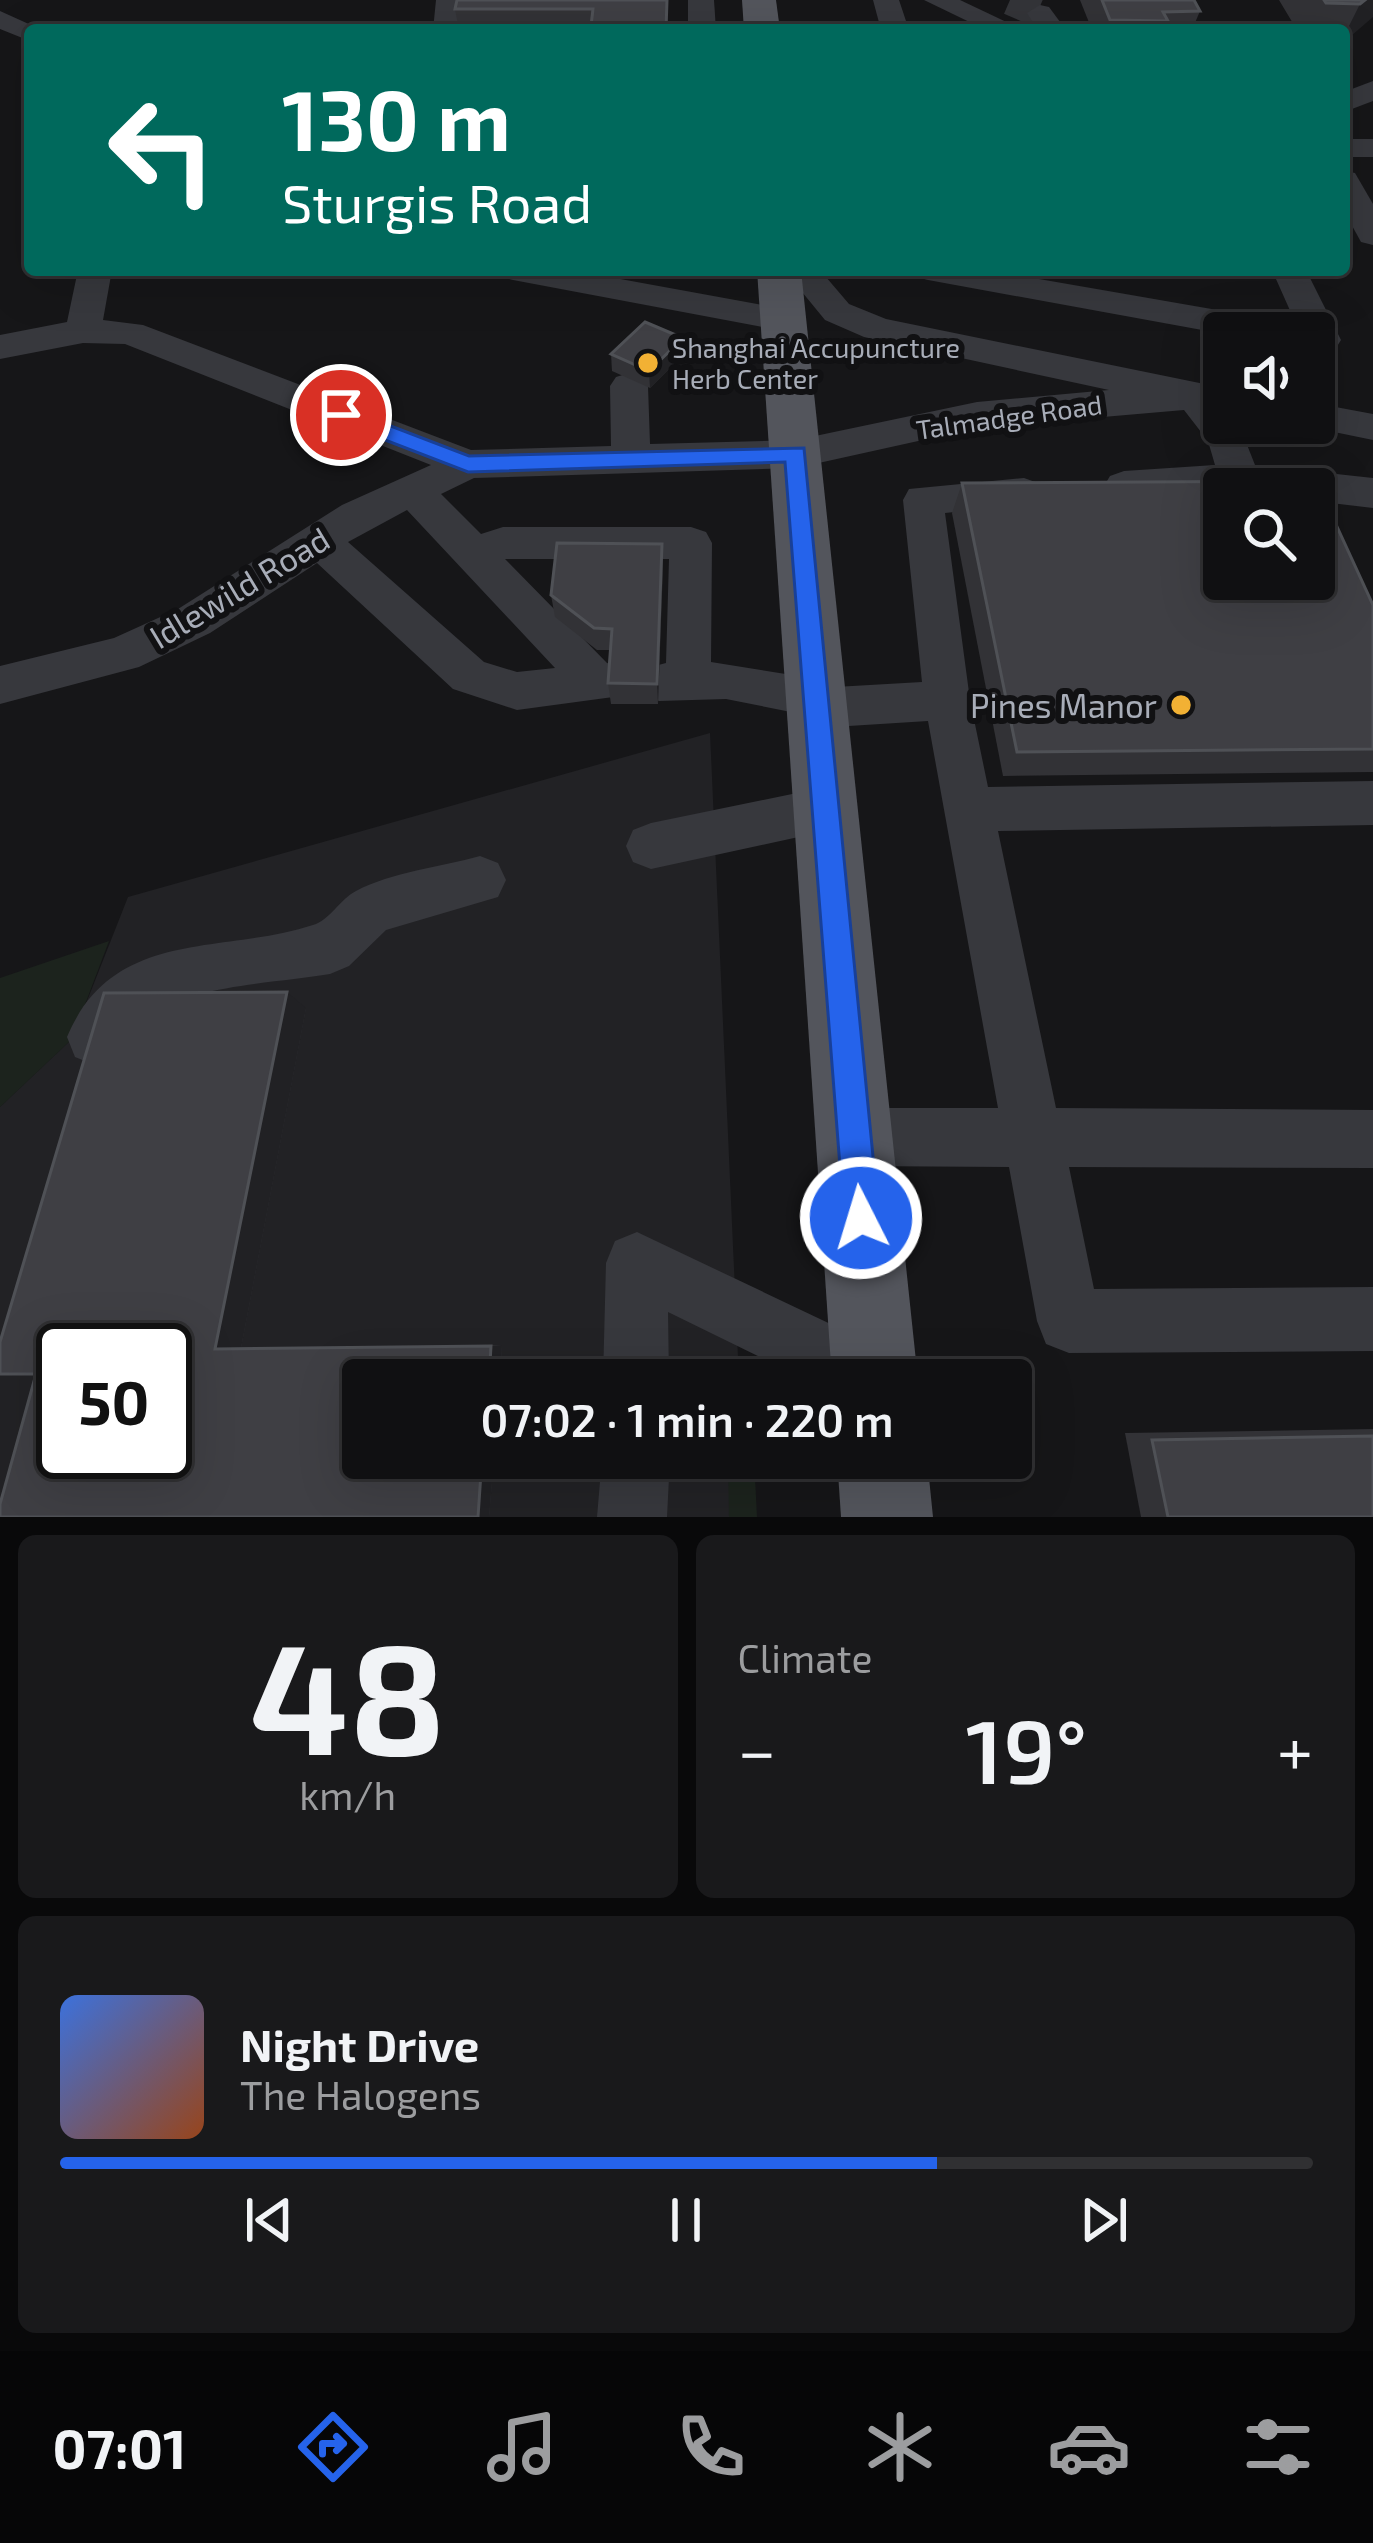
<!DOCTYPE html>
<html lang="en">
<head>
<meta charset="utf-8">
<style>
  :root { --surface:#101012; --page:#19191b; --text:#f1f3f6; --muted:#9c9d9f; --line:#303032; --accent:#2563eb }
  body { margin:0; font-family:"Exo 2",sans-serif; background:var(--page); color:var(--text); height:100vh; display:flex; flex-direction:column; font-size:45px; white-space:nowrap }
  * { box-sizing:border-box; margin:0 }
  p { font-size:39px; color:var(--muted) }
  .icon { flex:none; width:66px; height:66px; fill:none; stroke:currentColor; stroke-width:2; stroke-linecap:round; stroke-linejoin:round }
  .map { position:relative; height:1517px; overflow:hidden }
  .side { display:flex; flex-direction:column; gap:18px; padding:18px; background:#09090a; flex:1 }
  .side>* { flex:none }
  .hud { position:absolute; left:24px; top:24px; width:1326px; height:252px; border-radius:12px; box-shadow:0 12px 48px #0002,0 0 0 3px var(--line); background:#00695c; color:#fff; overflow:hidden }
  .tools { position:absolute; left:1203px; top:312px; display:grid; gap:24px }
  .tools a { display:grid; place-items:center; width:132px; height:132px; border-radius:12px; background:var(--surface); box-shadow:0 12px 48px #0002,0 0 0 3px var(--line); font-size:60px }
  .speed { position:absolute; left:36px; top:1323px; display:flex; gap:24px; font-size:60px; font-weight:700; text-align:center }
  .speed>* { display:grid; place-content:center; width:156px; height:156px; border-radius:50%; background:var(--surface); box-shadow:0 12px 48px #0002,0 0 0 3px var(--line); line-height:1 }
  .speed .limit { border:6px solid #111; border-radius:18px; background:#fff; color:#111 }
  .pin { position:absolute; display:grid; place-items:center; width:102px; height:102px; color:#fff; margin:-51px; border:6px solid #fff; border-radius:50%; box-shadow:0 3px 12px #0007 }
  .me { position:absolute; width:132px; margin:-66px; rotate:355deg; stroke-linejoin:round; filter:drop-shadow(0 0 9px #0008) }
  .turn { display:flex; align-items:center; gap:42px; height:252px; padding:0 60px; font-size:54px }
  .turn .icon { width:156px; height:156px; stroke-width:2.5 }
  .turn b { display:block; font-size:84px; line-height:102px }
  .big { font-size:90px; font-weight:600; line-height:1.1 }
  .side .tile { flex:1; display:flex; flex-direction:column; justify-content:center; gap:18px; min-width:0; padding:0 42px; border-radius:18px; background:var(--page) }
  .side .dial { align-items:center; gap:0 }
  .dial b { font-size:156px; line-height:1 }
  .song { display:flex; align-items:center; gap:36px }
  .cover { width:144px; height:144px; border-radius:18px; background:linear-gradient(135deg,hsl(220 70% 55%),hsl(20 70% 35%)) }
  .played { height:12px; border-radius:6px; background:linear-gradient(90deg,var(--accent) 70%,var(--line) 70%) }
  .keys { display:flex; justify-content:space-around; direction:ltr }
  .heat { display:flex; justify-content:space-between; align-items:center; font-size:66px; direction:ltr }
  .side .tiles { flex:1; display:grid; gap:18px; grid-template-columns:1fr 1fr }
  .tile:last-child { grid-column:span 2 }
  .trip { position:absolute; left:342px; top:1359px; width:690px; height:120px; border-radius:12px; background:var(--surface); box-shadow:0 12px 48px #0002,0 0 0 3px var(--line); font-weight:600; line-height:120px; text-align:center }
  .menu { display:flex; height:192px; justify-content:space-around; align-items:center; background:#060607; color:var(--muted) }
  .menu .icon { width:84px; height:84px }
  .menu .current { color:var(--accent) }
  .menu b { font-size:54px; color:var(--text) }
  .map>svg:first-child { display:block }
  .built { fill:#222225; fill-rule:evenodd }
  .green { fill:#1c231d }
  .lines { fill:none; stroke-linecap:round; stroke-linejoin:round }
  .minor-tunnel { stroke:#333438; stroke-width:30; stroke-dasharray:30 15; stroke-linecap:butt }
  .minor { fill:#37383d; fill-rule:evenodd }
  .major { fill:#53555c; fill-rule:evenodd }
  .wall { fill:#323236 }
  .shaded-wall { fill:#212124 }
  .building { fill:#3f3f44; stroke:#4f5156; stroke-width:3; fill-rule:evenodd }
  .route { fill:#2563eb; stroke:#184099; stroke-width:3 }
  .poi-dot { fill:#f2b134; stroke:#111113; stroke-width:4.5 }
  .labels { text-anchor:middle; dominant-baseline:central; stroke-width:12; stroke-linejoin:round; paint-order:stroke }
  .far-poi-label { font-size:27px; fill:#a8adb8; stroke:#111113; text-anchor:start }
  .far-street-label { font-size:27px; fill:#a8adb8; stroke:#111113 }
  .street-label { font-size:33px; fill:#a8adb8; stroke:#111113 }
  .poi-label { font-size:33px; fill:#a8adb8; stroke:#111113; text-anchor:end }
</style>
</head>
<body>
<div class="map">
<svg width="1373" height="1517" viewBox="0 0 1373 1517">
  <rect width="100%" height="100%" fill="#161618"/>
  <path class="built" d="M710 733 739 1380H363V1458H742L745 1517H0V1107L72 1039 128 897ZM63 1350H165V1452H63Z"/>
  <g class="green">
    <path d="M109 941 72 1039 0 1107V978Z"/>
    <path d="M728 1458H754L757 1517H729Z"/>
  </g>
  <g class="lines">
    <path class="minor-tunnel" d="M1010 0 1040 13"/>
    <g class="minor">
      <path d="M436 0H462L461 30H433Z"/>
      <path d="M688 0H714L716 30H688Z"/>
      <path d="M873 0H899L909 30H881Z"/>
      <path d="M924 0H960L1023 30H986Z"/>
      <path d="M1040 5 1049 7 1066 30H1038L1027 13Z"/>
      <path d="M0 11 42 30H30V41L0 29Z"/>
      <path d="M1373 81V101L1344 112V92Z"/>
      <rect x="1344" y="139" width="29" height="18"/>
      <path d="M1344 171 1355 173 1373 204V245L1361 242 1344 211Z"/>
      <path d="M78 270H112L103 320 143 325 471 450 611 446 610 386 616 377 629 373 642 377 648 386 650 444 796 440 977 402 1109 390 864 337 825 320 784 270H820L849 304 886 319 1224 388V423L1240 427 1255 465 1373 478V508L1314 501V489H1224V494L1124 501 1110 496 1104 486 1110 476 1124 471 1215 465 1208 441 1184 410 977 428 796 468 474 478 441 494 481 534 503 527H691L706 532 712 543 711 662 817 679 835 687 922 682 903 500 909 489 1024 478 1038 483 1044 493 1038 503 945 513 970 700 988 787 1373 781V825L998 831 1056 1108 1373 1110V1168L1069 1167 1094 1289 1373 1287V1351L1069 1353 1046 1344 1037 1321 1009 1167 854 1166 833 1158 825 1137 833 1116 854 1108H998L928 721 817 728 801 722 796 713 726 699 659 701 643 695 636 682 643 669 666 663 669 559H505L607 663 628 669 635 682 628 695 517 710 453 689 317 563 210 633 139 667 0 704V666L114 638 178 609 342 505 431 465 125 344 83 343 0 359V335L67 322ZM407 510 555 668 517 672 484 662 348 542Z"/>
      <path d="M496 270H571L784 309 797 312 802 320 797 328 784 331 513 280 501 277Z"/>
      <path d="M911 270H988L1280 321 1293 325 1298 333 1224 334 928 280 916 277Z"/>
      <path d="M1272 270H1306L1341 340 1336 348 1314 351V333H1300Z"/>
      <path d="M1314 403 1373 414V440L1300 425 1314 423Z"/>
      <path d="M826 787 843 793 851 809 843 825 826 831 651 869 633 862 626 846 633 830 651 823Z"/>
      <path d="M480 856 498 863 506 880 498 897 386 930 349 966 330 974C277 983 193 985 148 1015 126 1030 122 1054 95 1065L75 1057 67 1037C113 927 223 955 313 925 330 920 340 899 356 891 392 872 440 867 480 856Z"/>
      <path d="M637 1232 898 1356 907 1380H807L668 1312 669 1380H603L606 1263 615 1241Z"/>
      <path d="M602 1458H670L667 1517H597Z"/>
    </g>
    <g class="major">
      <path d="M742 0H776L780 30H744Z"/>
      <path d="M757 270H801L918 1380H832Z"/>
      <path d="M837 1458H927L933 1517H841Z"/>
    </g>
  </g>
  <g class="wall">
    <path d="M457 0H668L667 30H459L455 9Z"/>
    <path d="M1080 0H1194L1200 11 1192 30H1092Z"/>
    <path d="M1279 0H1373L1344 42V30H1297Z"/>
    <path d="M611 354 683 355 650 388 612 371Z"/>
    <path d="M962 483 1373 605V772L1003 776 952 513Z"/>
    <path d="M663 566 658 704H611L608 683 611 650H597L555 617 551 595Z"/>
    <path d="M306 1008 241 1348 502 1345 500 1380H363L494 1458 489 1517H0Z"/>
    <path d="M1373 1429V1517H1141L1125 1433Z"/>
  </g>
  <g class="shaded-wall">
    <path d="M1365 0H1373V17L1344 42V36L1360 4Z"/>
    <path d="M683 338V355L650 388 649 371Z"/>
    <path d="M662 544 663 566 658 704 657 684Z"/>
    <path d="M287 992 306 1008 241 1348 215 1349Z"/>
    <path d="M502 1345 500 1380H489L491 1346Z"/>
    <path d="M482 1458H494L489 1517H478Z"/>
  </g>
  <g class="building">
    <path d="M457 0H667L666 30H485L486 27 591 26 593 9H455Z"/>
    <path d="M1102 0H1194L1200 11 1163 12 1168 21 1110 20Z"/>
    <path d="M1324 0H1365L1360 4 1326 3Z"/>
    <path d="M645 322 683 338 649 371 611 354Z"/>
    <path d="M1316 481 1373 605V749L1017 752 962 483ZM1224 489H1314V579H1224Z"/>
    <path d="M557 543 662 544 657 684 608 683 612 629 594 628 551 595Z"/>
    <path d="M287 992 215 1349 491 1346 489 1380H363V1458H482L478 1517H0V1504L36 1374H0V1342L104 993ZM63 1350H165V1452H63Z"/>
    <path d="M1373 1436V1517H1168L1152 1440Z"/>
  </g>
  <path class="route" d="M341 407 469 456 804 448 879 1218 874 1230 861 1235 849 1230 844 1218 785 462 468 472 333 420V410Z"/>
  <g class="poi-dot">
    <circle cx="648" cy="363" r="12"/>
    <circle cx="1181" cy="705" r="12"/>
  </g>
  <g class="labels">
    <g class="far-poi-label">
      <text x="672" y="347">Shanghai Accupuncture<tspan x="672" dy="31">Herb Center</tspan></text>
    </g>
    <g class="far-street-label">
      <text transform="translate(1009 416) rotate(-8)">Talmadge Road</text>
    </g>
    <g class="street-label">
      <text transform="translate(239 587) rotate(-31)">Idlewild Road</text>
    </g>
    <g class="poi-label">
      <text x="1157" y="705">Pines Manor</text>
    </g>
  </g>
</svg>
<div class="tools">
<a><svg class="icon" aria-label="sound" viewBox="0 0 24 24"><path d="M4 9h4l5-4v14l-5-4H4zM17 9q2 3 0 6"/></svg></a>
<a><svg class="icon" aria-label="search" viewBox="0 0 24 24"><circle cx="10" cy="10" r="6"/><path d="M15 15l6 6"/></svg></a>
</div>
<div class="speed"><div class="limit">50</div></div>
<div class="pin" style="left:341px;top:415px;background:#d93025"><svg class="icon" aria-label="arrive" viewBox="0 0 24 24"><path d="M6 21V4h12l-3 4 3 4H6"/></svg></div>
<svg class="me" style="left:861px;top:1218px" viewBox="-20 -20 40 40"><circle r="17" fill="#2563eb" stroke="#fff" stroke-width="3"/><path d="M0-11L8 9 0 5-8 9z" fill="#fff"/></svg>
<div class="trip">07:02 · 1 min · 220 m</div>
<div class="hud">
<div class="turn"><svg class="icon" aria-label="left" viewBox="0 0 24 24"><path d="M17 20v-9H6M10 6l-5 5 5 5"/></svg><div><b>130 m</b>Sturgis Road</div></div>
</div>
</div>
<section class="side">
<div class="tiles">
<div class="tile dial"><b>48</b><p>km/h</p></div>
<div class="tile"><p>Climate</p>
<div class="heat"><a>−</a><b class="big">19°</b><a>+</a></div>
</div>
<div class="tile">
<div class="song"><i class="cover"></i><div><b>Night Drive</b><p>The Halogens</p></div></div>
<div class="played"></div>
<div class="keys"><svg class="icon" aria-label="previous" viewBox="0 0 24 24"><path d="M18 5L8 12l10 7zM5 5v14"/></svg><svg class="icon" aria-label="pause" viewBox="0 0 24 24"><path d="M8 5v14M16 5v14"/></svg><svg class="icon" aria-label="next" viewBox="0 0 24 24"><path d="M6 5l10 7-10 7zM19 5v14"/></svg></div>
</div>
</div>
</section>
<nav class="menu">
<b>07:01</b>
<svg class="icon current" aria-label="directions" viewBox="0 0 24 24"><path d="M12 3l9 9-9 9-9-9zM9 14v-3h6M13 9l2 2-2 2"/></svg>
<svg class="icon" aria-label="music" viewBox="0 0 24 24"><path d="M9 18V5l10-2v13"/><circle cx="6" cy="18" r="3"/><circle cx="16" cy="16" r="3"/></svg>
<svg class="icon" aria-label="phone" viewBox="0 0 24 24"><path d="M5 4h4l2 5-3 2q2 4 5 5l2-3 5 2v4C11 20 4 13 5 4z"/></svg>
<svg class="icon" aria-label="climate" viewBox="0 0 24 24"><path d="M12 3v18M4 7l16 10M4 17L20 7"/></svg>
<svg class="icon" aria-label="car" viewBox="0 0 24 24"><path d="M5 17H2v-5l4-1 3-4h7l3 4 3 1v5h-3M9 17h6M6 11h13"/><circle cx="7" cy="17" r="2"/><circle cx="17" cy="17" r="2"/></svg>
<svg class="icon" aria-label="filters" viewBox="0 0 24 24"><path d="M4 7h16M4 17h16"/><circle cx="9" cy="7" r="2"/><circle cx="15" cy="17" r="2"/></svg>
</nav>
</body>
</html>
